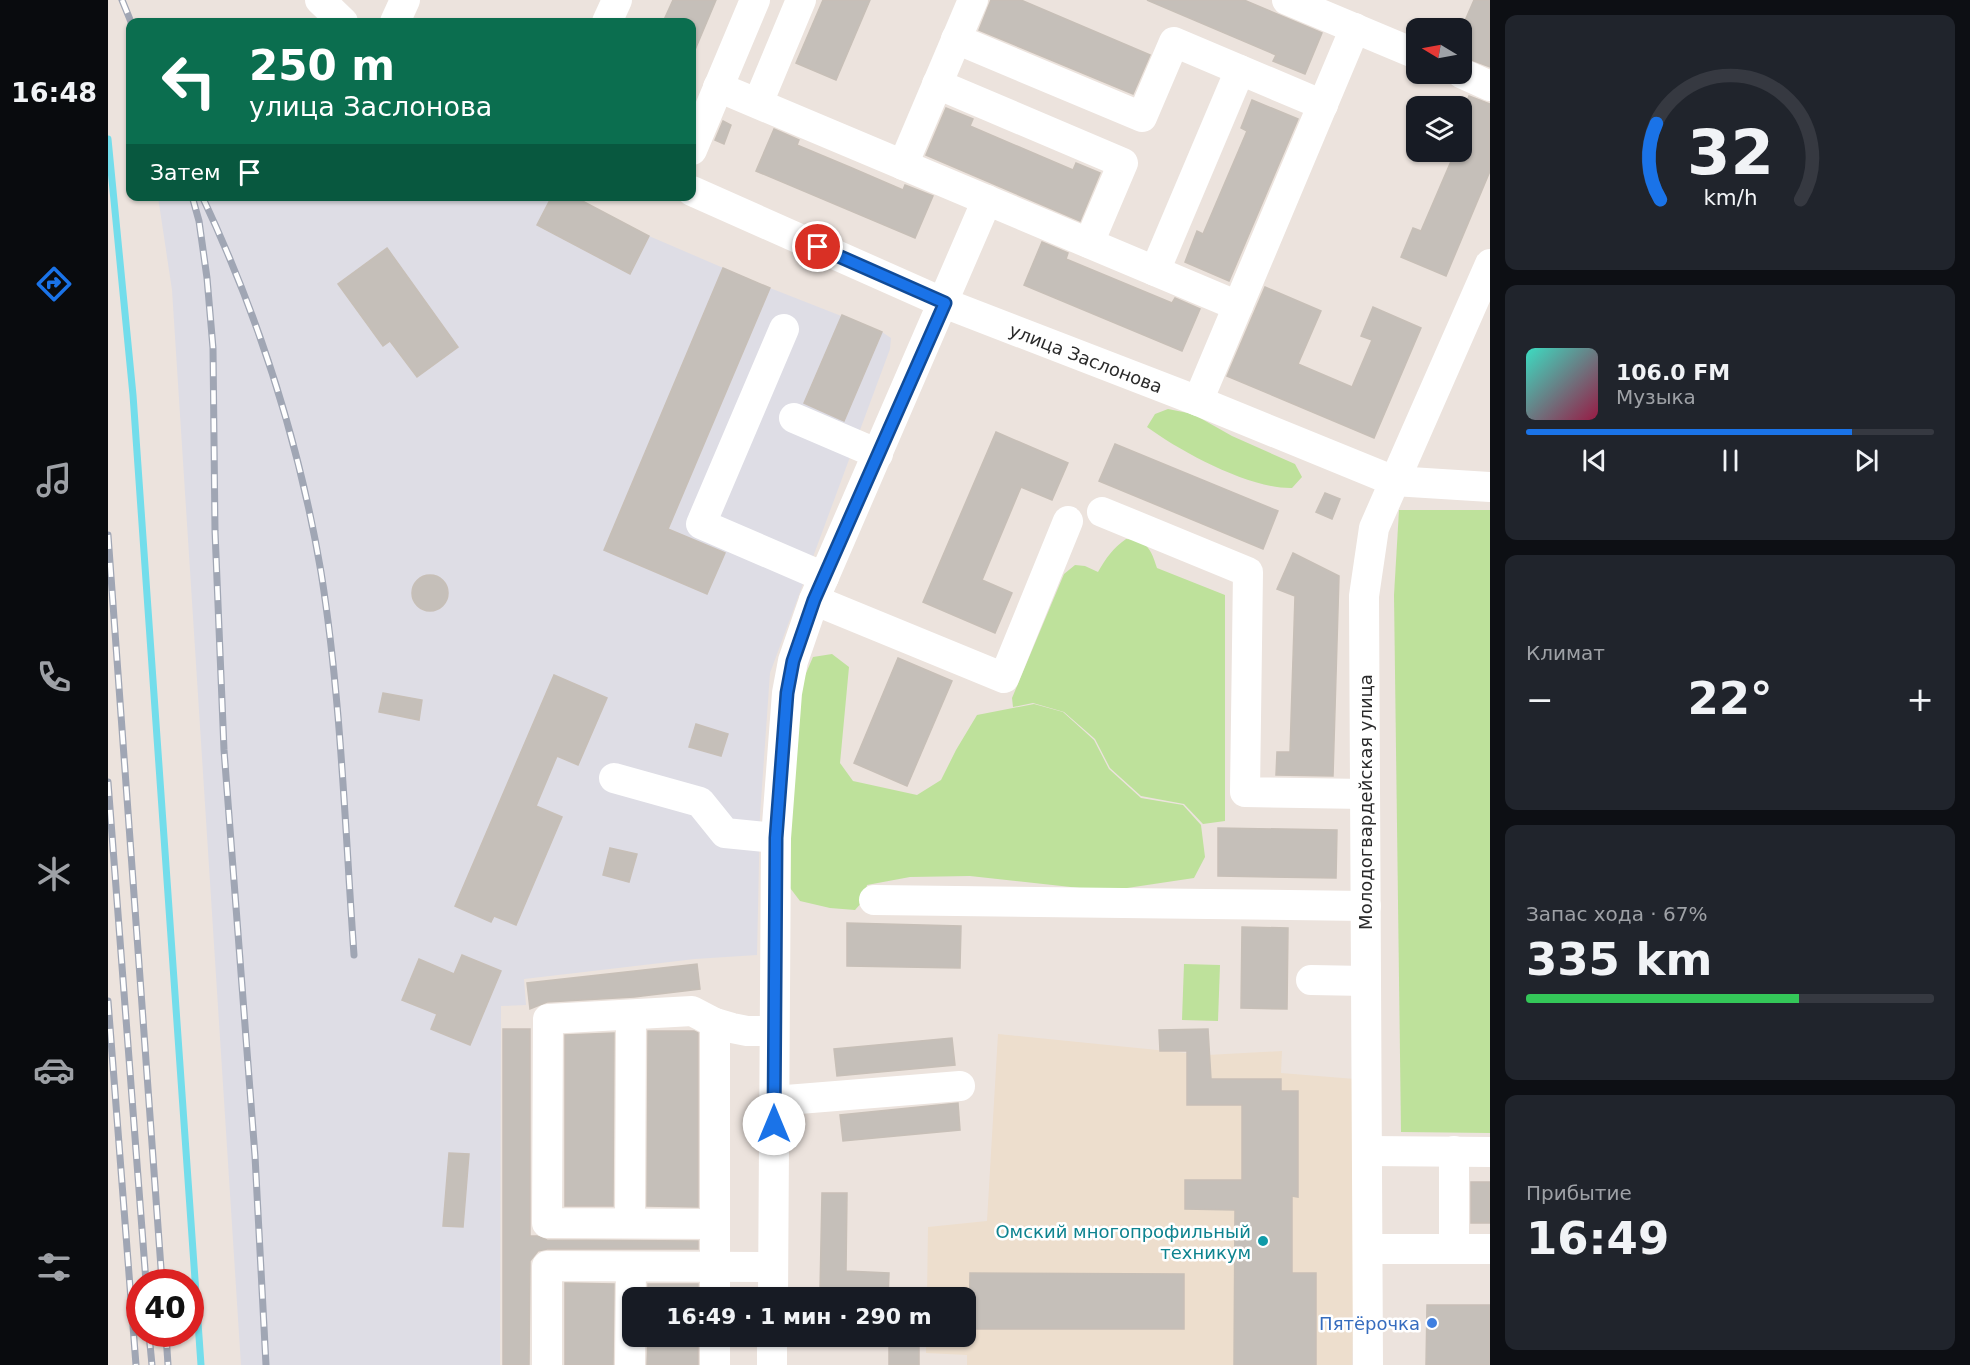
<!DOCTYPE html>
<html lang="ru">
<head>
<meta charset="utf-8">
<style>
  :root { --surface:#171b24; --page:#20242c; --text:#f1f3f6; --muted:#9ea1a6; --line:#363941; --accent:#1a73e8 }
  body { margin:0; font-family:"DejaVu Sans",sans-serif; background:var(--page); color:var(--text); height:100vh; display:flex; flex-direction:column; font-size:22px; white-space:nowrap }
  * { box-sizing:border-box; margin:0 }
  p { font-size:20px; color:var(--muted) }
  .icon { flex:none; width:33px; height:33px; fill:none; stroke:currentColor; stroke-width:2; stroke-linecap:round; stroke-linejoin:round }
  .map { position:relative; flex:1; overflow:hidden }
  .details { display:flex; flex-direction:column; gap:15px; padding:15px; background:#0d0f14; width:480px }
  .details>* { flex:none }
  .top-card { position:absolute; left:18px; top:18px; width:570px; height:183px; border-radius:12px; box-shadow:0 2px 4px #0004; background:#0b6e4f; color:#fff; overflow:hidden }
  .needle { width:39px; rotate:280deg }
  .tools { position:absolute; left:1298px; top:18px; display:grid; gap:12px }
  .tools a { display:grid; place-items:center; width:66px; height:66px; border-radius:12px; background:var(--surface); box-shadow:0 2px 4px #0004; font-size:30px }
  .speed { position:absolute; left:18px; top:1269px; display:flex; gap:12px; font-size:30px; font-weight:700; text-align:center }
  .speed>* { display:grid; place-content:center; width:78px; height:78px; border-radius:50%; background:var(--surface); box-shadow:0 2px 4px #0004; line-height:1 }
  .speed .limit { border:9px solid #d22; background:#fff; color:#111 }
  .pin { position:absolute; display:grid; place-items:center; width:51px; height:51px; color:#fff; margin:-26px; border:3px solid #fff; border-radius:50%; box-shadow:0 2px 6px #0007 }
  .me { position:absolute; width:66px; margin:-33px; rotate:0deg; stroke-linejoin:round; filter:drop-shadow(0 0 4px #0008) }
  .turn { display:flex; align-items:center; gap:21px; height:126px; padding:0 24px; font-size:27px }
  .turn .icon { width:78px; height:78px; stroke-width:2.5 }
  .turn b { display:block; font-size:42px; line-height:51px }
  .then { display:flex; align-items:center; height:57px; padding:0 24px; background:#0003; gap:12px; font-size:22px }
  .big { font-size:45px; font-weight:700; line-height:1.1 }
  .details .widget { flex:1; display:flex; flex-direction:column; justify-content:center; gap:9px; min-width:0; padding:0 21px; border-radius:12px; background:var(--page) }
  .details .dial { align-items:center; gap:0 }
  .dial svg { height:156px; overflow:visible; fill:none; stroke:var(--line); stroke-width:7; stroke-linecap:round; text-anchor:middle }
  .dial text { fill:var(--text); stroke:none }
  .song { display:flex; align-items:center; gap:18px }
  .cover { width:72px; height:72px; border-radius:9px; background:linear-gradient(135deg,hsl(170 70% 55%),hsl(340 70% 35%)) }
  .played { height:6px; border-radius:3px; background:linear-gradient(90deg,var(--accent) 80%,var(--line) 80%) }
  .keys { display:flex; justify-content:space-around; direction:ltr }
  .heat { display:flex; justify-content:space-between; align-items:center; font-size:33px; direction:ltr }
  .charge { height:9px; border-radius:4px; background:linear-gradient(90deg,#34c759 67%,var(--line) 0) }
  .trip { position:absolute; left:514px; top:1287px; width:354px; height:60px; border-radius:12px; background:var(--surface); box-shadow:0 2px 4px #0004; font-weight:700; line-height:60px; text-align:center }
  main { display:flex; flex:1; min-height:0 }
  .tab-bar { display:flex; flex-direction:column; width:108px; justify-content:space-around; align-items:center; background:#090b0e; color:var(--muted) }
  .tab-bar .icon { width:42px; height:42px }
  .tab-bar .selected { color:var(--accent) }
  .tab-bar b { font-size:27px; color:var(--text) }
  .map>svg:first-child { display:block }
  .industrial { fill:#dedde5 }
  .education { fill:#eddecd }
  .green { fill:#bee19b }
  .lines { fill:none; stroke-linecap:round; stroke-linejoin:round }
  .stream { stroke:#73ddeb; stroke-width:7 }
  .building { fill:#c5bfb9; stroke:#c7bfb7; stroke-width:1.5 }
  .minor { stroke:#fff; stroke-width:30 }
  .rail-casing { stroke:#a0a6b4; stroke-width:7 }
  .rail { stroke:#fff; stroke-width:4.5; stroke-dasharray:14; stroke-linecap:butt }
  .route-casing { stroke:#114b97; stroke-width:15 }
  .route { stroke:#1a73e8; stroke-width:10 }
  .culture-dot { fill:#0f9aa8; stroke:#fff; stroke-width:2 }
  .shop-dot { fill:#3f7fe0; stroke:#fff; stroke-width:2 }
  .labels { text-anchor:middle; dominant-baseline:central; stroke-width:5; stroke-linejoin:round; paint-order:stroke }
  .street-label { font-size:18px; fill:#2b2b2b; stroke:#fff }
  .culture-label { font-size:18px; fill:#0d838f; stroke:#fff; text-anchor:end }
  .shop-label { font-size:18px; fill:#366cbe; stroke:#fff; text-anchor:end }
</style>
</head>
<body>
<main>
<nav class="tab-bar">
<b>16:48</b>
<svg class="icon selected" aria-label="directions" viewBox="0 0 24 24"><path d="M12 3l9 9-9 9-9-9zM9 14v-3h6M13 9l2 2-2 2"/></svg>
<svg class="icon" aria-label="music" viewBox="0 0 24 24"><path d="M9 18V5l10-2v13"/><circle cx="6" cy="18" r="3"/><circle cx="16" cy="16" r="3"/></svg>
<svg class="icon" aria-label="phone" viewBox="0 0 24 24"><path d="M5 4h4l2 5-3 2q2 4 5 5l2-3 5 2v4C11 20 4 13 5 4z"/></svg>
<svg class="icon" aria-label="climate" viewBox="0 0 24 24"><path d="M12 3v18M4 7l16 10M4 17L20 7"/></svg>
<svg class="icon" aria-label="car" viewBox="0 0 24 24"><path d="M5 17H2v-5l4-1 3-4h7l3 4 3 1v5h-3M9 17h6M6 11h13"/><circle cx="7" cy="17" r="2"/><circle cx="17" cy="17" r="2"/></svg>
<svg class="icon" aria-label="filters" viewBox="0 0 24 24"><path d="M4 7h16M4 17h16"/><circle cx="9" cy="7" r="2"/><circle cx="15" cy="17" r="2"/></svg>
</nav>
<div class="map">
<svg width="1382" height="1365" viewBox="0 0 1382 1365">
  <rect width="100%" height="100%" fill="#ece3dd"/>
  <path class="industrial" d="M50 197H465L541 236 662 288 774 332 783 338 782 349 662 673 652 815 649 955 587 959 416 979 418 1005 393 1006 392 1365H133L64 290Z"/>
  <path class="education" d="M890 1034 1099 1055 1174 1051 1173 1073 1247 1079V1250L1244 1365H859V1355L818 1353V1337L858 1336V1298L819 1297 820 1227 879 1221Z"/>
  <g class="green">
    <path d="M1060 409 1085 414 1124 436 1187 464 1194 477 1184 488C1142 489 1073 452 1039 427L1047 414Z"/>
    <path d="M1291 510H1382V1133L1293 1132 1286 595Z"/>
    <path d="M1018 539C1039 540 1043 549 1049 568L1117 595V821L1095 824 1076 804 1033 796 1002 768 987 739 956 712 925 703 905 707 904 698 956 574 967 565 977 566 990 572C998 558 1005 548 1018 539Z"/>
    <path d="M724 654 741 667 732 763 745 781 809 795 833 780 848 750 869 715 926 704 955 712 986 740 1001 769 1033 798 1075 805 1093 825 1097 857 1086 878 999 891 862 876 802 877 759 885 755 901 747 910 722 908 692 901 679 884 689 694 705 657Z"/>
    <path d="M1076 964 1112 965 1110 1021 1074 1020Z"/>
  </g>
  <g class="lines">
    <path class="stream" d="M0 139 25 395 93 1365"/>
  </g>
  <g class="building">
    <path d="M565 0H608L584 57V22H555Z"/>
    <path d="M715 0H762L728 80 688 63Z"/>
    <path d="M883 0H913L1042 55 1025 94 871 30Z"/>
    <path d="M1039 0H1136L1214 33 1197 74 1165 61 1168 55Z"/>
    <path d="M1366 0H1382V67L1353 56V30Z"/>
    <path d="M1361 96 1382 104V171L1338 276 1293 257 1305 228 1313 231 1347 152H1353V137L1358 124 1353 122V115Z"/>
    <path d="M1144 100 1190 119 1121 281 1077 262 1089 231 1095 234 1139 131 1133 128Z"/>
    <path d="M838 108 865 119 862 126 965 170 968 163 992 173 972 221 818 155Z"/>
    <path d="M615 121 623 125 616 144 607 140Z"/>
    <path d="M666 129 691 140 689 145 744 168 795 190 797 185 825 196 807 238 648 171Z"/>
    <path d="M444 196H465L541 236 522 274 429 225Z"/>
    <path d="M934 242 960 253 958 259 1064 303 1067 298 1092 309 1074 351 916 285Z"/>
    <path d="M279 248 350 347 309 377 282 341 275 346 230 284Z"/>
    <path d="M615 268 662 288 560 529 617 553 599 594 496 550Z"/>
    <path d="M1157 287 1213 311 1190 364 1244 387 1264 340 1253 336 1265 307 1313 328 1266 438 1119 376Z"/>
    <path d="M734 315 774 332 736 421 696 403Z"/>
    <path d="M888 432 960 463 944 500 913 487 874 580 904 593 887 633 815 602Z"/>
    <path d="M1007 444 1170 511 1155 549 991 481Z"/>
    <path d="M1217 493 1232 499 1224 519 1208 512Z"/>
    <path d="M1185 553 1231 576 1225 776 1168 775 1169 752H1182L1187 596 1169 589Z"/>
    <circle cx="322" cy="593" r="18"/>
    <path d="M790 658 844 681 799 786 746 763Z"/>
    <path d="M446 675 499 698 470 765 449 756 428 806 454 817 408 925 386 916 383 922 347 906Z"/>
    <path d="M275 693 314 700 311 720 271 712Z"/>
    <path d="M588 724 620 734 613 756 581 747Z"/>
    <path d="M1110 828 1229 830 1228 878 1110 876Z"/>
    <path d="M502 848 529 854 521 882 495 875Z"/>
    <path d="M739 923 853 926 852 968 739 966Z"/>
    <path d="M1134 927 1180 928 1179 1009 1133 1008Z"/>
    <path d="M354 955 393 971 362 1045 323 1029 329 1014 294 1000 311 959 346 974Z"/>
    <path d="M589 964 592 989 526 997 439 1002 422 1009 419 983Z"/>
    <path d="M395 1029H422V1236H429L439 1240 590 1241V1249H439L430 1251 422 1261 421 1365H395Z"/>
    <path d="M1100 1029 1103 1079H1173V1091H1190V1197L1184 1196V1273H1208V1365H1126L1127 1210 1077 1209V1180H1134V1105H1079V1051H1052L1051 1030Z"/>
    <path d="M540 1031H586L590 1033V1207L539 1206Z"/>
    <path d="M506 1033 505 1206H457V1035Z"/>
    <path d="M844 1038 847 1065 729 1076 726 1049Z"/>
    <path d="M850 1103 852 1130 735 1141 732 1115Z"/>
    <path d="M341 1153 361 1154 355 1227 335 1226Z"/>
    <rect x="1363" y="1182" width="19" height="41"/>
    <path d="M714 1193H739L738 1271 781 1273 780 1298H759L760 1292 712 1291Z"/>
    <path d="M862 1273 1076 1274V1329H861Z"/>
    <path d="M457 1283 506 1284 505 1365H457Z"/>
    <rect x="540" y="1284" width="50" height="14"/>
    <path d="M1319 1305H1382V1365H1318Z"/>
    <path d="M540 1336H590V1365H539Z"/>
    <rect x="781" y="1336" width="30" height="29"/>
  </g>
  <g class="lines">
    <g class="minor">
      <path d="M212 0 235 22"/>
      <path d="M1179 0 1308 54"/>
      <path d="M287 22 297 0"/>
      <path d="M499 22 509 0"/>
      <path d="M848 39 1034 117 1066 42 1215 105"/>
      <path d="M1353 73 1382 86"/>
      <path d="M829 84 1015 163 981 243"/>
      <path d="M610 87 1130 306"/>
      <path d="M650 103 693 0"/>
      <path d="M584 150 647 0"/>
      <path d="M795 165 865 0"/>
      <path id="s1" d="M584 191 836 303 1090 401 1286 481 1382 487"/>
      <path d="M1047 271 1132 70"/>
      <path d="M676 329 593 524 716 577"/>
      <path d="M1090 401 1247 28"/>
      <path d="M686 418 770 454"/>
      <path d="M994 512 1140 572 1137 792 1257 794"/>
      <path d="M706 600 896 678 960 521"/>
      <path d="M506 778 592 802 617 833 668 838"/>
      <path d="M766 900 1258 906"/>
      <path d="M1203 980 1258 981"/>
      <path d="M666 1101 852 1086"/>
      <path d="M1260 1151 1382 1152"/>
      <path d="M522 1223 523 1015"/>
      <path d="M607 1224 439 1223 440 1019 584 1011 607 1023 624 1028 639 1031H666"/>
      <path d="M1260 1249H1382"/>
      <path d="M1346 1249V1151"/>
      <path d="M607 1298V1023"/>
      <path d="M665 1298 668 838 679 693 685 661 706 600 879 200"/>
      <path d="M439 1365V1266L665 1267"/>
      <path d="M522 1365 523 1267"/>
      <path d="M607 1365V1336"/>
      <path d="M664 1365V1336"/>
      <path d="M1260 1365 1256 596 1266 528 1382 264"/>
    </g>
    <defs>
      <g id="rail">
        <path d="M14 0 23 22"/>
        <path d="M84 196 91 221 99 278 105 348 107 531 116 750 147 1156 158 1365"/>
        <path d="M94 196C150 315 191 442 213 572 233 697 237 828 246 955"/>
        <path d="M0 535 54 1282"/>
        <path d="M0 782 38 1282"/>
        <path d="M0 1001 28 1365"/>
        <path d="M41 1334 44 1365"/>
        <path d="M58 1334 60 1365"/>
      </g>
    </defs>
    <use href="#rail" class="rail-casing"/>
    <use href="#rail" class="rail"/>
  </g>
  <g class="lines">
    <defs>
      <path id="route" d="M666 1124 668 838 679 693 685 661 706 600 837 303 710 247"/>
    </defs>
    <use href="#route" class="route-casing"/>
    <use href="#route" class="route"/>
  </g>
  <circle class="culture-dot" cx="1155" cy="1241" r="6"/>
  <circle class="shop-dot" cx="1324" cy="1323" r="6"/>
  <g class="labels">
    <g class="street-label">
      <text stroke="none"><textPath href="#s1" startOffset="428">улица Заслонова</textPath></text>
      <text transform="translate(1257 802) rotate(-90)">Молодогвардейская улица</text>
    </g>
    <g class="culture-label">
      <text x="1143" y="1231">Омский многопрофильный<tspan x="1143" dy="21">техникум</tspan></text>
    </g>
    <g class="shop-label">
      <text x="1312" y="1323">Пятёрочка</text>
    </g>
  </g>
</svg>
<div class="tools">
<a><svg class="needle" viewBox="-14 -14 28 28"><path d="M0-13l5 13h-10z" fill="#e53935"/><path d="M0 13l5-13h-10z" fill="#9ea1a6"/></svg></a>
<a><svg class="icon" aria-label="layers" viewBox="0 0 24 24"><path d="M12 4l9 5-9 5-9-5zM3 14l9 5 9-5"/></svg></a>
</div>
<div class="speed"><div class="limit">40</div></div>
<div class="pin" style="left:710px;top:247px;background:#d93025"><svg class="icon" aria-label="arrive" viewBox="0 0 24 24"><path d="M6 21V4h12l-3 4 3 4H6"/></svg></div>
<svg class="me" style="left:666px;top:1124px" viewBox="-20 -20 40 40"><circle r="19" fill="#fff"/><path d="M0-13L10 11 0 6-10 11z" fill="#1a73e8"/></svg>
<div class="trip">16:49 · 1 мин · 290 m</div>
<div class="top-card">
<div class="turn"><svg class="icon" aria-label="left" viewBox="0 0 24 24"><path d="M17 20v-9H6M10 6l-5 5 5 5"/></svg><div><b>250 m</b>улица Заслонова</div></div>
<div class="then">Затем<svg class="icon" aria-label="arrive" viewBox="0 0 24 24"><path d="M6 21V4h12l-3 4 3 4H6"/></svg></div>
</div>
</div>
<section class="details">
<div class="widget dial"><svg viewBox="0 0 100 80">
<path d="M14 69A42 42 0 1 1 86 69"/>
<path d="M14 69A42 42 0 0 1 12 30" stroke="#1a73e8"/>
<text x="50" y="56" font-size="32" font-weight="700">32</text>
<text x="50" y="72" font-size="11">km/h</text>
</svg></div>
<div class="widget">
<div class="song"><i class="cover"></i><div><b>106.0 FM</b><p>Музыка</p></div></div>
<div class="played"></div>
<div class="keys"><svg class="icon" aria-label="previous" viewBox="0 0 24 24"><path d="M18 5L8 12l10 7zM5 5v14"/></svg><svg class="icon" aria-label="pause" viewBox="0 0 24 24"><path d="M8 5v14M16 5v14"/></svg><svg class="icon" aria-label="next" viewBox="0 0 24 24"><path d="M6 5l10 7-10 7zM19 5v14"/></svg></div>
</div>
<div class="widget"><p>Климат</p>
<div class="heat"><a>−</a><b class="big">22°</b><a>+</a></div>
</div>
<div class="widget"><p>Запас хода · 67%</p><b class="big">335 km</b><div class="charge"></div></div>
<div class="widget"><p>Прибытие</p><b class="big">16:49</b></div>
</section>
</main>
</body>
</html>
